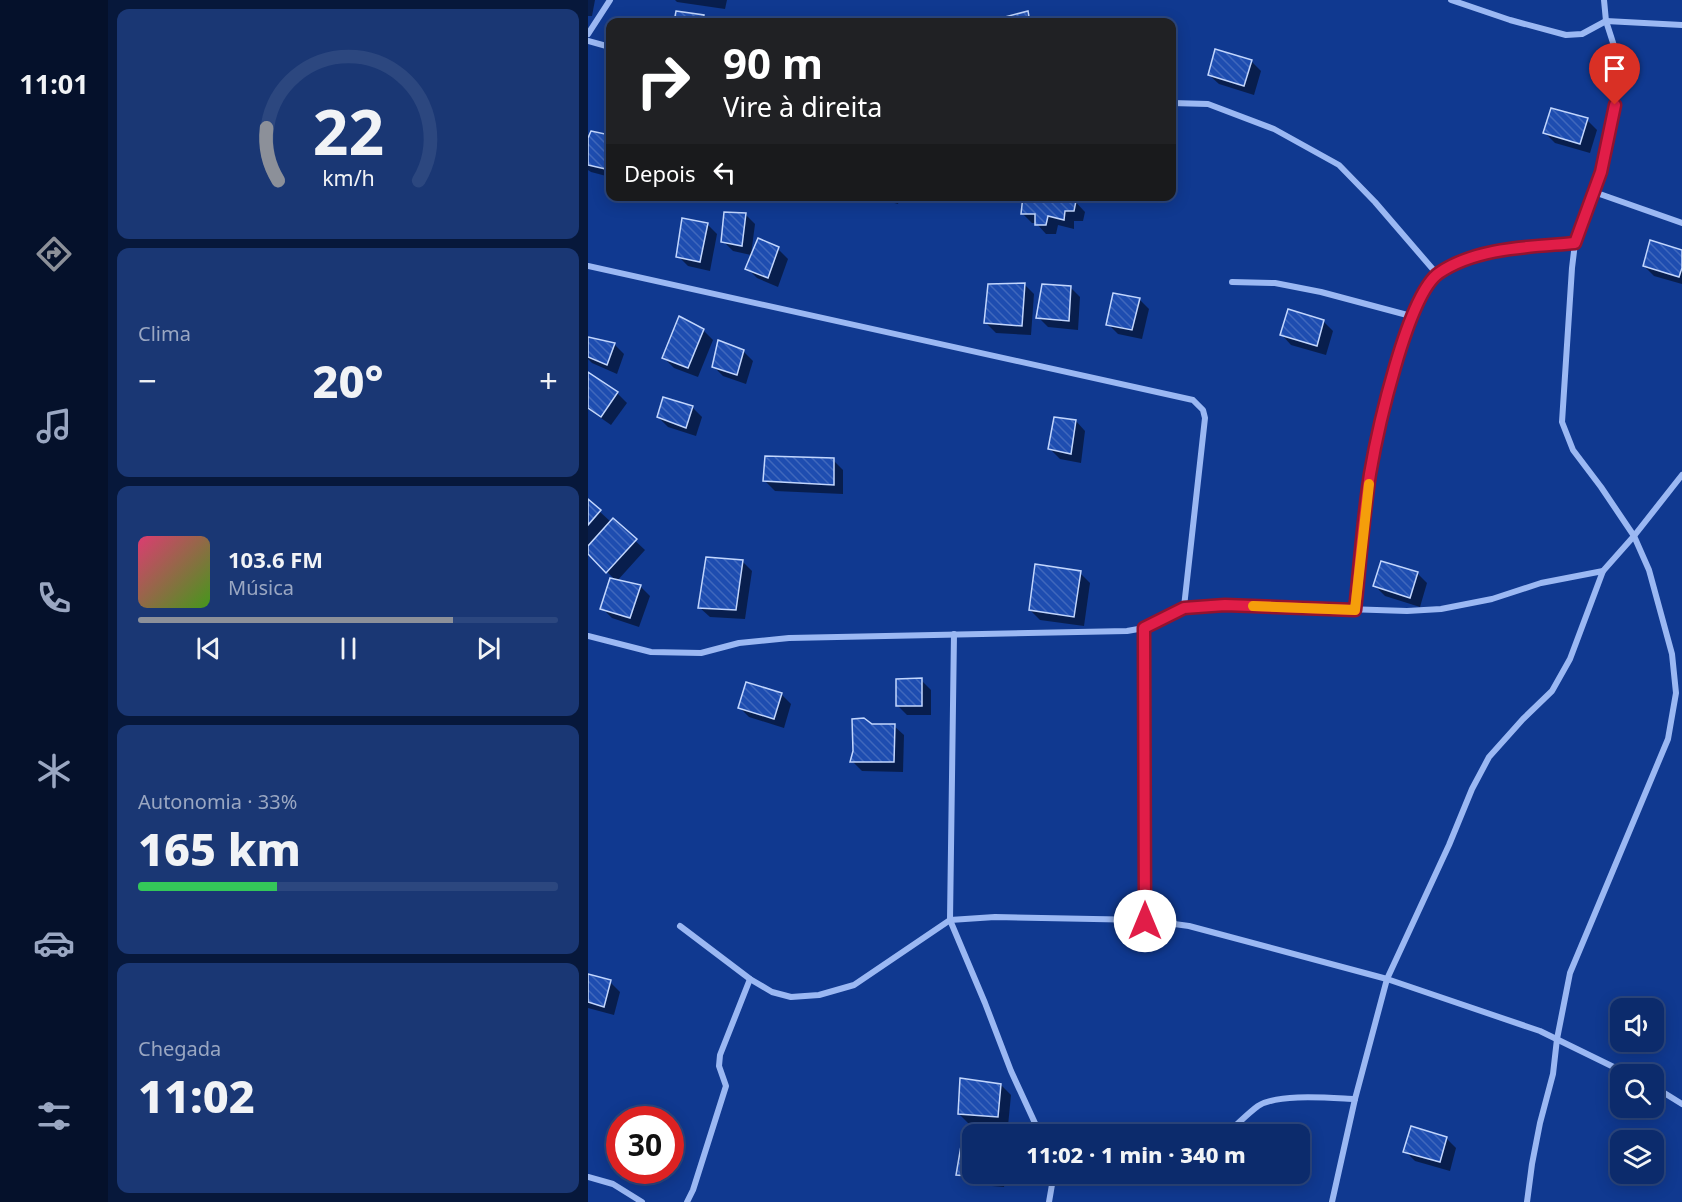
<!DOCTYPE html>
<html lang="pt">
<head>
<meta charset="utf-8">
<style>
  :root { --surface:#0c2b6c; --page:#1a3774; --text:#f1f3f6; --muted:#9aa7c2; --line:#2c477f; --accent:#8c9099 }
  body { margin:0; font-family:"Noto Sans",sans-serif; background:var(--page); color:var(--text); height:100vh; display:flex; flex-direction:column; font-size:22px; white-space:nowrap }
  * { box-sizing:border-box; margin:0 }
  p { font-size:20px; color:var(--muted) }
  .icon { flex:none; width:33px; height:33px; fill:none; stroke:currentColor; stroke-width:2; stroke-linecap:round; stroke-linejoin:round }
  .map { position:relative; flex:1; overflow:hidden }
  .panel { display:flex; flex-direction:column; gap:9px; padding:9px; background:#07183b; width:480px }
  .panel>* { flex:none }
  .banner { position:absolute; left:18px; top:18px; width:570px; height:183px; border-radius:12px; box-shadow:0 3px 15px #0003,0 0 0 2px var(--line); background:#202124; color:#fff; overflow:hidden }
  .buttons { position:absolute; left:1022px; top:998px; display:grid; gap:12px }
  .buttons a { display:grid; place-items:center; width:54px; height:54px; border-radius:12px; background:var(--surface); box-shadow:0 3px 15px #0003,0 0 0 2px var(--line); font-size:30px }
  .speed { position:absolute; left:18px; top:1106px; display:flex; gap:12px; font-size:30px; font-weight:700; text-align:center }
  .speed>* { display:grid; place-content:center; width:78px; height:78px; border-radius:50%; background:var(--surface); box-shadow:0 3px 15px #0003,0 0 0 2px var(--line); line-height:1 }
  .speed .limit { border:9px solid #d22; background:#fff; color:#111 }
  .pin { position:absolute; display:grid; place-items:center; width:51px; height:51px; color:#fff; margin:-62px -26px; border-radius:50% 50% 50% 0; rotate:-45deg; box-shadow:0 0 6px #0007 }
  .pin .icon { rotate:45deg }
  .me { position:absolute; width:66px; margin:-33px; rotate:0deg; stroke-linejoin:round; filter:drop-shadow(0 0 4px #0008) }
  .turn { display:flex; align-items:center; gap:21px; height:126px; padding:0 18px; font-size:27px }
  .turn .icon { width:78px; height:78px; stroke-width:2.5 }
  .turn b { display:block; font-size:42px; line-height:51px }
  .then { display:flex; align-items:center; height:57px; padding:0 18px; background:#0003; gap:12px; font-size:22px }
  .big { font-size:45px; font-weight:800; line-height:1.1 }
  .panel .widget { flex:1; display:flex; flex-direction:column; justify-content:center; gap:9px; min-width:0; padding:0 21px; border-radius:12px; background:var(--page) }
  .panel .dial { align-items:center; gap:0 }
  .dial svg { height:156px; overflow:visible; fill:none; stroke:var(--line); stroke-width:7; stroke-linecap:round; text-anchor:middle }
  .dial text { fill:var(--text); stroke:none }
  .song { display:flex; align-items:center; gap:18px }
  .cover { width:72px; height:72px; border-radius:9px; background:linear-gradient(135deg,hsl(340 70% 55%),hsl(100 70% 35%)) }
  .played { height:6px; border-radius:3px; background:linear-gradient(90deg,var(--accent) 75%,var(--line) 75%) }
  .keys { display:flex; justify-content:space-around; direction:ltr }
  .heat { display:flex; justify-content:space-between; align-items:center; font-size:33px; direction:ltr }
  .charge { height:9px; border-radius:4px; background:linear-gradient(90deg,#34c759 33%,var(--line) 0) }
  .trip { position:absolute; left:374px; top:1124px; width:348px; height:60px; border-radius:12px; background:var(--surface); box-shadow:0 3px 15px #0003,0 0 0 2px var(--line); font-weight:800; line-height:60px; text-align:center }
  main { display:flex; flex:1; min-height:0 }
  .tab-bar { display:flex; flex-direction:column; width:108px; justify-content:space-around; align-items:center; background:#05112b; color:var(--muted) }
  .tab-bar .icon { width:42px; height:42px }
  .tab-bar .active { color:var(--accent) }
  .tab-bar b { font-size:27px; color:var(--text) }
  .map>svg:first-child { display:block }
  .shadow { fill:#0007 }
  .building { fill:url(#building-back-hatch); stroke:#c2d6fd; stroke-width:1.5 }
  .lines { fill:none; stroke-linecap:round; stroke-linejoin:round }
  .minor { stroke:#9bb8f3; stroke-width:6 }
  .route-casing { stroke:#92132f; stroke-width:15 }
  .route { stroke:#e11d48; stroke-width:10 }
  .slow { stroke:#f59e0b; stroke-width:10 }
</style>
</head>
<body>
<main>
<nav class="tab-bar">
<b>11:01</b>
<svg class="icon active" aria-label="directions" viewBox="0 0 24 24"><path d="M12 3l9 9-9 9-9-9zM9 14v-3h6M13 9l2 2-2 2"/></svg>
<svg class="icon" aria-label="music" viewBox="0 0 24 24"><path d="M9 18V5l10-2v13"/><circle cx="6" cy="18" r="3"/><circle cx="16" cy="16" r="3"/></svg>
<svg class="icon" aria-label="phone" viewBox="0 0 24 24"><path d="M5 4h4l2 5-3 2q2 4 5 5l2-3 5 2v4C11 20 4 13 5 4z"/></svg>
<svg class="icon" aria-label="climate" viewBox="0 0 24 24"><path d="M12 3v18M4 7l16 10M4 17L20 7"/></svg>
<svg class="icon" aria-label="car" viewBox="0 0 24 24"><path d="M5 17H2v-5l4-1 3-4h7l3 4 3 1v5h-3M9 17h6M6 11h13"/><circle cx="7" cy="17" r="2"/><circle cx="17" cy="17" r="2"/></svg>
<svg class="icon" aria-label="filters" viewBox="0 0 24 24"><path d="M4 7h16M4 17h16"/><circle cx="9" cy="7" r="2"/><circle cx="15" cy="17" r="2"/></svg>
</nav>
<section class="panel">
<div class="widget dial"><svg viewBox="0 0 100 80">
<path d="M14 69A42 42 0 1 1 86 69"/>
<path d="M14 69A42 42 0 0 1 8 42" stroke="#8c9099"/>
<text x="50" y="56" font-size="32" font-weight="700">22</text>
<text x="50" y="72" font-size="11">km/h</text>
</svg></div>
<div class="widget"><p>Clima</p>
<div class="heat"><a>−</a><b class="big">20°</b><a>+</a></div>
</div>
<div class="widget">
<div class="song"><i class="cover"></i><div><b>103.6 FM</b><p>Música</p></div></div>
<div class="played"></div>
<div class="keys"><svg class="icon" aria-label="previous" viewBox="0 0 24 24"><path d="M18 5L8 12l10 7zM5 5v14"/></svg><svg class="icon" aria-label="pause" viewBox="0 0 24 24"><path d="M8 5v14M16 5v14"/></svg><svg class="icon" aria-label="next" viewBox="0 0 24 24"><path d="M6 5l10 7-10 7zM19 5v14"/></svg></div>
</div>
<div class="widget"><p>Autonomia · 33%</p><b class="big">165 km</b><div class="charge"></div></div>
<div class="widget"><p>Chegada</p><b class="big">11:02</b></div>
</section>
<div class="map">
<svg width="1094" height="1202" viewBox="0 0 1094 1202">
  <defs>
    <pattern id="building-back-hatch" width="6" height="6" patternUnits="userSpaceOnUse" patternTransform="scale(1.5)"><rect width="6" height="6" fill="#1e4db0"/><path d="M-1 5l2 2M0 0l6 6M5-1l2 2" fill="none" stroke="#4068bc"/></pattern>
  </defs>
  <rect width="100%" height="100%" fill="#103990"/>
  <g class="shadow">
    <path d="M0 0H7L4 16H0Z"/>
    <path d="M87 0H139L137 9 89 2Z"/>
    <path d="M89 13 115 17 121 22H88Z"/>
    <path d="M439 13 449 22H416L415 19Z"/>
    <path d="M663 61 673 71 666 95 631 84 621 75Z"/>
    <path d="M999 120 1009 130 1002 153 967 143 957 133Z"/>
    <path d="M4 133 22 137V177L3 172 0 170V143Z"/>
    <path d="M281 196H312L310 204Z"/>
    <path d="M437 196H482L497 212 495 221H486V229L470 225 468 234H458L448 223H444L434 213Z"/>
    <path d="M157 214 167 224 163 255 145 251 135 241Z"/>
    <path d="M119 224 129 234 122 271 100 266 90 256Z"/>
    <path d="M190 249 200 259 190 287 169 278 159 268Z"/>
    <path d="M1094 251V284L1066 276 1056 266Z"/>
    <path d="M436 284 446 294 443 335 408 333 398 323Z"/>
    <path d="M482 287 492 297 490 330 460 327 450 317Z"/>
    <path d="M551 299 561 309 554 339 530 334 520 324Z"/>
    <path d="M735 321 745 331 738 355 703 345 694 335Z"/>
    <path d="M115 330 125 340 110 377 86 368 76 358Z"/>
    <path d="M0 341 26 344 36 354 29 374 4 363 0 359Z"/>
    <path d="M155 351 165 361 158 384 135 376 125 366Z"/>
    <path d="M0 374 29 393 39 403 23 425 0 409Z"/>
    <path d="M104 407 114 417 108 436 80 427 70 417Z"/>
    <path d="M488 421 497 431 493 463 472 459 462 449Z"/>
    <path d="M245 460 255 470V494L187 491 177 481Z"/>
    <path d="M0 501 23 522 25 520 57 550 29 581 52 586 62 596 51 627 24 618 14 608 28 581 0 552Z"/>
    <path d="M154 561 164 571 157 619 122 617 112 608Z"/>
    <path d="M492 573 502 583 496 626 452 620 442 610Z"/>
    <path d="M829 573 839 583 832 607 797 596 787 586Z"/>
    <path d="M333 680 343 690V715H319L309 705Z"/>
    <path d="M193 694 203 704 196 728 161 717 151 707Z"/>
    <path d="M284 726H306L316 735 315 772 274 771 264 761Z"/>
    <path d="M0 975 22 982 32 992 26 1015 0 1008Z"/>
    <path d="M413 1085 423 1095 420 1126 381 1124 371 1114Z"/>
    <path d="M384 1136V1173H419L416 1187 380 1184 370 1174Z"/>
    <path d="M858 1138 868 1148 862 1171 827 1161 817 1151Z"/>
  </g>
  <g class="building">
    <path d="M88 11 116 15 115 22H86Z"/>
    <path d="M440 11 442 22H414L413 18Z"/>
    <path d="M627 49 664 60 656 86 620 75Z"/>
    <path d="M963 108 1000 118 992 144 955 133Z"/>
    <path d="M3 131 22 135V170L0 165V138Z"/>
    <path d="M435 196H480V200L488 201 486 211H477L476 220 460 216 458 225H447V214H433Z"/>
    <path d="M136 212 158 213 154 246 133 242Z"/>
    <path d="M94 218 120 223 112 262 88 257Z"/>
    <path d="M170 238 191 247 180 278 157 269Z"/>
    <path d="M1062 240 1094 250V268L1091 277 1055 266Z"/>
    <path d="M437 283 434 326 396 323 400 284Z"/>
    <path d="M454 284 483 286 481 321 448 318Z"/>
    <path d="M525 293 552 298 544 330 518 325Z"/>
    <path d="M700 309 736 320 729 346 692 335Z"/>
    <path d="M91 316 116 329 100 368 74 358Z"/>
    <path d="M0 337 27 343 19 365 0 357Z"/>
    <path d="M130 340 156 350 149 375 124 367Z"/>
    <path d="M0 372 30 392 13 417 0 408Z"/>
    <path d="M75 397 105 406 98 428 69 417Z"/>
    <path d="M466 417 488 420 483 454 460 449Z"/>
    <path d="M177 456 246 458V485L175 481Z"/>
    <path d="M0 499 13 510 0 525Z"/>
    <path d="M25 518 49 539 18 573 0 554V546Z"/>
    <path d="M118 557 155 560 148 610 110 608Z"/>
    <path d="M793 561 830 572 822 598 785 586Z"/>
    <path d="M447 564 493 571 486 617 441 610Z"/>
    <path d="M22 578 53 585 42 618 12 609Z"/>
    <path d="M334 678V706H308V679Z"/>
    <path d="M158 682 194 693 186 719 150 708Z"/>
    <path d="M276 718 284 724H307L306 762H262L265 751 264 719Z"/>
    <path d="M0 974 23 980 16 1007 0 1002Z"/>
    <path d="M372 1078 413 1084 410 1117 370 1114Z"/>
    <path d="M823 1126 859 1137 852 1162 815 1152Z"/>
    <path d="M375 1134 384 1135V1173H407L406 1178 368 1175Z"/>
  </g>
  <g class="lines">
    <g class="minor">
      <path d="M863 0 922 20 978 35 994 34 1018 21 1094 25"/>
      <path d="M0 34 22 0"/>
      <path d="M0 41 22 47"/>
      <path d="M584 103 620 104 686 129 751 165 787 202 849 274"/>
      <path d="M1006 192 1094 223"/>
      <path d="M0 266 605 400 615 410 617 418 596 607"/>
      <path d="M644 282 687 283 733 292 823 316"/>
      <path d="M767 610C772 565 775 519 782 474 789 434 819 295 851 273 889 247 942 247 987 243"/>
      <path d="M556 628 557 920"/>
      <path d="M366 634 362 920 397 1003 423 1071 452 1134"/>
      <path d="M0 636 63 652 113 653 151 643 201 638 539 631 556 628 596 607 637 605 819 611 853 609 904 599 953 583 1015 571"/>
      <path d="M92 926 162 979 184 992 203 997 231 995 266 985 362 920 407 917 557 920 601 926 799 979 952 1031 1040 1074"/>
      <path d="M1065 1086 1094 1104"/>
      <path d="M638 1134C649 1125 659 1114 670 1106 690 1093 743 1098 767 1099"/>
      <path d="M493 1173 517 1176 545 1173"/>
      <path d="M0 1177 25 1184 54 1202"/>
      <path d="M99 1202 105 1190 138 1086 131 1066 132 1055 162 979"/>
      <path d="M461 1202 466 1173"/>
      <path d="M744 1202 767 1099 799 979 861 845 884 789 901 757 935 719 964 691 982 659 1015 571 1046 536 1094 475"/>
      <path d="M939 1202 944 1164 952 1123 965 1074 969 1039 982 973 1080 739 1088 693 1084 654 1061 570 1046 536 1013 487 985 450 974 422 984 268 987 243 1013 172 1025 122 1029 89 1028 52 1018 21 1016 0"/>
    </g>
  </g>
  <g class="lines">
    <defs>
      <path id="route" d="M557 921 556 628 596 608 637 605 767 610C772 565 775 519 782 474 789 433 819 295 851 273 889 247 943 247 987 243L1013 172 1027 105"/>
    </defs>
    <use href="#route" class="route-casing"/>
    <use href="#route" class="route"/>
    <path class="slow" d="M665 606 767 610 781 484"/>
  </g>
</svg>
<div class="buttons">
<a><svg class="icon" aria-label="sound" viewBox="0 0 24 24"><path d="M4 9h4l5-4v14l-5-4H4zM17 9q2 3 0 6"/></svg></a>
<a><svg class="icon" aria-label="search" viewBox="0 0 24 24"><circle cx="10" cy="10" r="6"/><path d="M15 15l6 6"/></svg></a>
<a><svg class="icon" aria-label="layers" viewBox="0 0 24 24"><path d="M12 4l9 5-9 5-9-5zM3 14l9 5 9-5"/></svg></a>
</div>
<div class="speed"><div class="limit">30</div></div>
<div class="pin" style="left:1027px;top:105px;background:#d93025"><svg class="icon" aria-label="arrive" viewBox="0 0 24 24"><path d="M6 21V4h12l-3 4 3 4H6"/></svg></div>
<svg class="me" style="left:557px;top:921px" viewBox="-20 -20 40 40"><circle r="19" fill="#fff"/><path d="M0-13L10 11 0 6-10 11z" fill="#e11d48"/></svg>
<div class="trip">11:02 · 1 min · 340 m</div>
<div class="banner">
<div class="turn"><svg class="icon" aria-label="right" viewBox="0 0 24 24"><path d="M7 20v-9h11M14 6l5 5-5 5"/></svg><div><b>90 m</b>Vire à direita</div></div>
<div class="then">Depois<svg class="icon" aria-label="left" viewBox="0 0 24 24"><path d="M17 20v-9H6M10 6l-5 5 5 5"/></svg></div>
</div>
</div>
</main>
</body>
</html>
